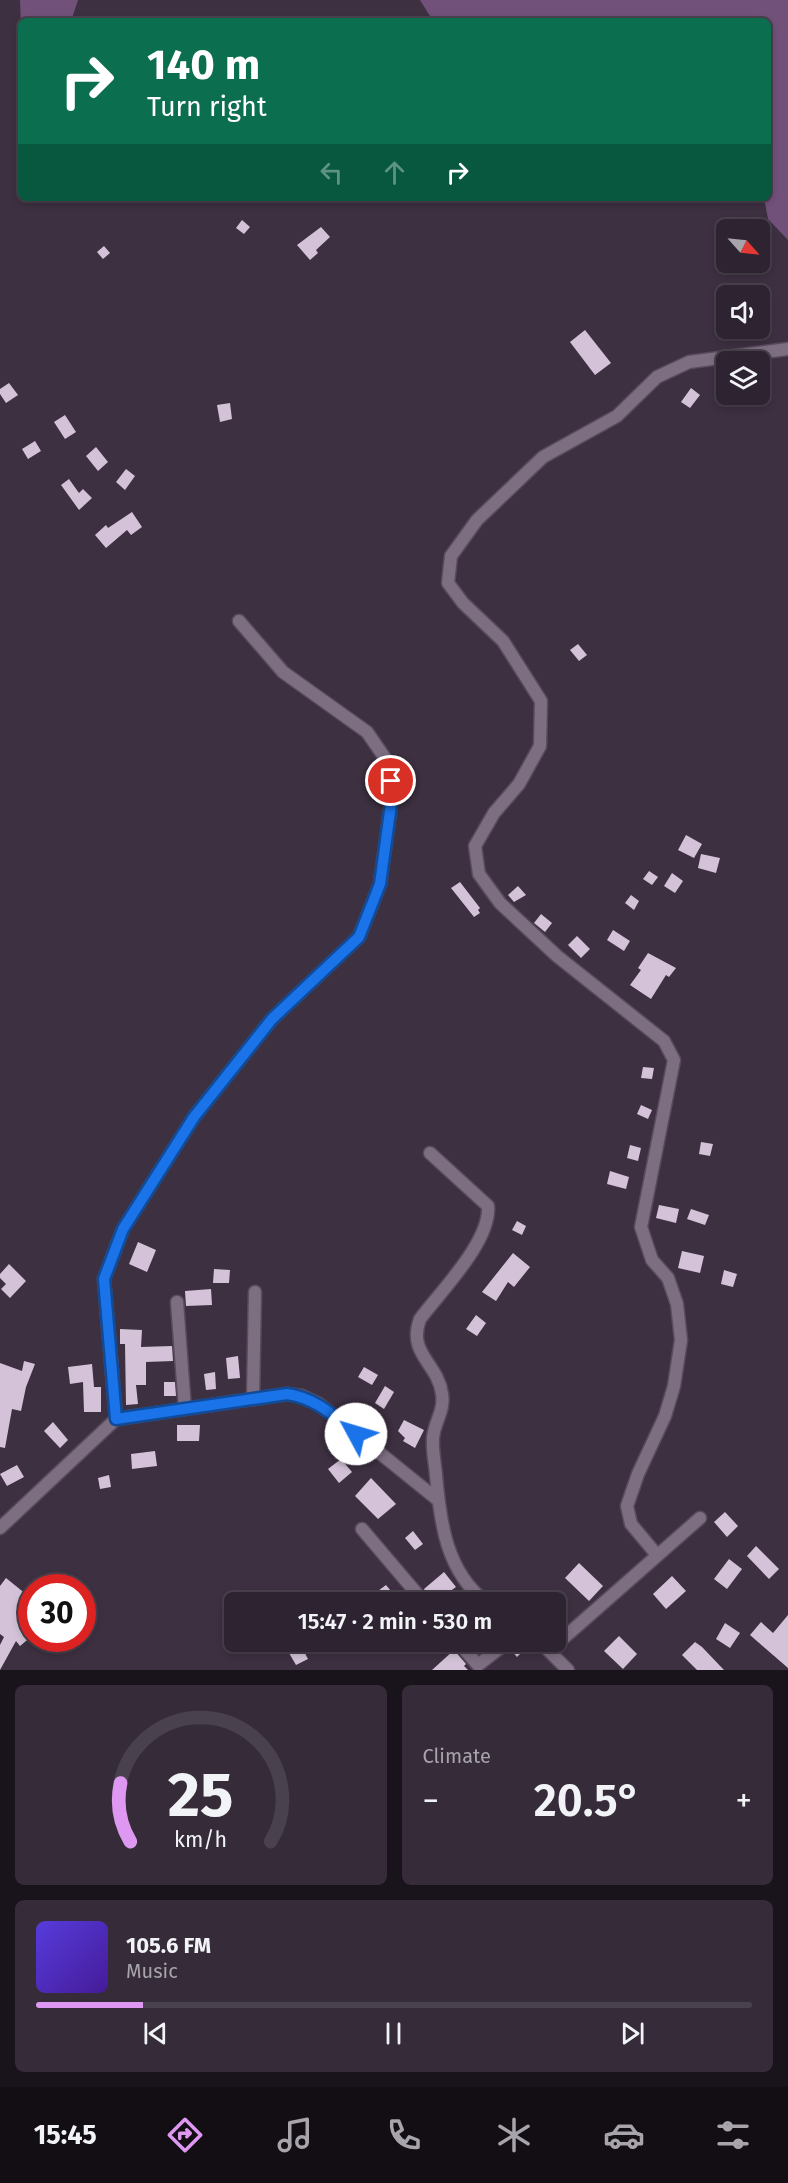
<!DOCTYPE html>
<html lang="en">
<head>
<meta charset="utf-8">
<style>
  :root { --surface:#2e2431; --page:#362c39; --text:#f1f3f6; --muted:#a7a4ab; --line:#49414d; --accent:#de98f2 }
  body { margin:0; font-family:"Fira Sans",sans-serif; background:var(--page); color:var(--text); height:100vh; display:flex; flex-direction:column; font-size:22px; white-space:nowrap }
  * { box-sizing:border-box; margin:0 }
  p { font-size:20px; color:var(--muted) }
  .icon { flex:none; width:33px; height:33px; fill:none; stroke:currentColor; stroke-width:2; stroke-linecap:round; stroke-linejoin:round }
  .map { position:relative; height:1670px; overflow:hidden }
  .details { display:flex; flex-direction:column; gap:15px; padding:15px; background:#19141b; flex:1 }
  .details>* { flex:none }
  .top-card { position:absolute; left:18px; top:18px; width:753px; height:183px; border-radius:9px; box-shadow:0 3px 9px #0003,0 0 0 2px var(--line); background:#0b6e4f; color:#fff; overflow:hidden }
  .needle { width:39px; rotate:117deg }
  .tools { position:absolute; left:716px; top:219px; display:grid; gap:12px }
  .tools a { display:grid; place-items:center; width:54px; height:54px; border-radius:9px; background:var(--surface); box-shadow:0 3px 9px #0003,0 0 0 2px var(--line); font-size:30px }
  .speed { position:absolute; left:18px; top:1574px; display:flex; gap:12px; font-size:30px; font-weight:700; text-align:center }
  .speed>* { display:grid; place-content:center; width:78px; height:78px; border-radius:50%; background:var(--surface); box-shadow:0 3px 9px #0003,0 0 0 2px var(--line); line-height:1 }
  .speed .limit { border:9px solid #d22; background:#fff; color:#111 }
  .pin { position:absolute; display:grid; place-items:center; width:51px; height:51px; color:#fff; margin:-26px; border:3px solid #fff; border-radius:50%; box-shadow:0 2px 6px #0007 }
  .me { position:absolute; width:66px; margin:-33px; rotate:309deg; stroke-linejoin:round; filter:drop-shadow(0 0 4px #0008) }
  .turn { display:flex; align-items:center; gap:21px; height:126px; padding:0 30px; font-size:27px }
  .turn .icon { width:78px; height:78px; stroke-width:2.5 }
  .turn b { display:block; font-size:42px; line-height:51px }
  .lanes { display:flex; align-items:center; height:57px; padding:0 30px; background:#0003; justify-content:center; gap:30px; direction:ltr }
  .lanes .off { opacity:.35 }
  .big { font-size:45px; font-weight:600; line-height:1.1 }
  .details .widget { flex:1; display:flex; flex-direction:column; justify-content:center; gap:9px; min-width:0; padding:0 21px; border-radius:9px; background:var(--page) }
  .details .dial { align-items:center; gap:0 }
  .dial svg { height:156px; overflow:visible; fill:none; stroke:var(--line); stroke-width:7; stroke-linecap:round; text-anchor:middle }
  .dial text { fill:var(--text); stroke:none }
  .song { display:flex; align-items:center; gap:18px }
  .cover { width:72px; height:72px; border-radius:9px; background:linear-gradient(135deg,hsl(250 70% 55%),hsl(260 70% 35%)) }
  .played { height:6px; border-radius:3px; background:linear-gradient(90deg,var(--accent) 15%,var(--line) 15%) }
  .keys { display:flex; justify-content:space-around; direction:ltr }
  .heat { display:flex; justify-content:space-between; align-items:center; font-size:33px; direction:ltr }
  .details .tiles { flex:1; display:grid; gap:15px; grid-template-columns:1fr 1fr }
  .widget:last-child { grid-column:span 2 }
  .trip { position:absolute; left:224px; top:1592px; width:342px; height:60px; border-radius:9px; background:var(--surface); box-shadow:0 3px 9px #0003,0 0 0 2px var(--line); font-weight:600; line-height:60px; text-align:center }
  .dock { display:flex; height:96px; justify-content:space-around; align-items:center; background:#120e14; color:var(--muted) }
  .dock .icon { width:42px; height:42px }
  .dock .active { color:var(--accent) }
  .dock b { font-size:27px; color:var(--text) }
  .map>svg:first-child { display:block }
  .green { fill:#71507a }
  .building { fill:#d4c3d8 }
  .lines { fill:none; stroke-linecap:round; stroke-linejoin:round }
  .street-casing { stroke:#584c5c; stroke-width:15 }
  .street { stroke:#7e6e82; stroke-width:12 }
  .route-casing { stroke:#114b97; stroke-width:15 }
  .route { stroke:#1a73e8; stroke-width:10 }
</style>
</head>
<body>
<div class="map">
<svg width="788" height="1670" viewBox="0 0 788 1670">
  <rect width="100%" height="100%" fill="#3d3041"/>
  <g class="green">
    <path d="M20 0H78L71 21H21V27Z"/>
    <path d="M420 0H788V240L768 219 764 198H768V21H433Z"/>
  </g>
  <g class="building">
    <path d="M242 220 250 227 244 234 236 228Z"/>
    <path d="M321 227 330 237 316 250 318 253 310 260 297 245Z"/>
    <path d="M104 246 110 253 103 259 97 252Z"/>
    <path d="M585 330 611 363 595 375 570 342Z"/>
    <path d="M9 383 18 395 6 403 0 394V389Z"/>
    <path d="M691 388 700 395 690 408 681 402Z"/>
    <path d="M230 403 232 419 220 422 217 405Z"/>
    <path d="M65 415 76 432 65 439 54 422Z"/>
    <path d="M35 441 41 451 28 459 22 449Z"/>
    <path d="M96 447 108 462 98 471 86 456Z"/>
    <path d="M126 469 135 476 125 490 116 482Z"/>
    <path d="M69 479 79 493 83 489 92 498 79 510 61 485Z"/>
    <path d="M132 512 142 527 131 535 127 530 106 548 95 535 106 525 108 528Z"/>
    <path d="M578 644 587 655 579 661 570 650Z"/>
    <path d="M686 835 702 844 694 858 678 850Z"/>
    <path d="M701 854 720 858 716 873 698 868Z"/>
    <path d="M649 871 658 877 652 885 643 879Z"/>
    <path d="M672 873 683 881 675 893 664 886Z"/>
    <path d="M460 882 480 908 478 910 480 913 474 917 451 888Z"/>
    <path d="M518 886 526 895 514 902 508 895Z"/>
    <path d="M631 895 639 901 634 910 625 903Z"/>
    <path d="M541 914 552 923 545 932 534 923Z"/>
    <path d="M613 930 630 941 624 951 607 940Z"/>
    <path d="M577 936 590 949 581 958 568 945Z"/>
    <path d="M648 953 676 968 669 977 666 975 651 999 630 985 641 970 638 968Z"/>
    <path d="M643 1067 654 1068 652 1079 641 1078Z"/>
    <path d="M641 1105 652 1110 648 1119 637 1114Z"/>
    <path d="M701 1142 713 1144 710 1156 699 1154Z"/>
    <path d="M630 1145 641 1148 638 1161 627 1158Z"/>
    <path d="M610 1171 629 1177 626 1189 607 1184Z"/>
    <path d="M659 1205 679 1209 676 1223 656 1218Z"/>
    <path d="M691 1209 709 1215 705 1225 687 1219Z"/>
    <path d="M517 1221 526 1226 522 1235 512 1230Z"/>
    <path d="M138 1242 156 1250 147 1272 129 1264Z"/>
    <path d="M682 1251 704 1256 700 1273 678 1268Z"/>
    <path d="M513 1253 530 1267 514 1287 508 1282 496 1301 482 1292Z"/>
    <path d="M9 1264 26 1281 10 1298 1 1289 6 1284 0 1278V1274Z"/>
    <path d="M214 1269 230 1270 229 1283H213Z"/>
    <path d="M724 1270 737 1274 733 1287 721 1284Z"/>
    <path d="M211 1289 212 1305 186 1306 185 1291Z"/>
    <path d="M476 1315 486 1323 477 1336 466 1329Z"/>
    <path d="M120 1329 142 1330 141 1347 172 1346 173 1361 146 1362V1385H136L138 1404 126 1405 125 1344H120Z"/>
    <path d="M238 1356 240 1378 228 1379 226 1358Z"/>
    <path d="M24 1361 35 1364 26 1387 21 1411 12 1409 5 1448 0 1447V1363L22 1371Z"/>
    <path d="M92 1364 94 1387H101V1412H84L83 1382 70 1384 68 1367Z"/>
    <path d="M364 1367 378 1375 372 1385 358 1377Z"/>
    <path d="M215 1372 216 1389 206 1390 204 1374Z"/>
    <path d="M164 1382H175L176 1396H164Z"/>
    <path d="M385 1386 394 1392 384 1409 375 1403Z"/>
    <path d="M404 1420 424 1430 415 1448 403 1441 405 1438 398 1431Z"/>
    <path d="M53 1422 68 1440 60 1448 44 1431Z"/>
    <path d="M177 1425H200L199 1441H177Z"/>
    <path d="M155 1451 157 1466 132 1469 131 1454Z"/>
    <path d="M341 1459 352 1472 339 1483 328 1469Z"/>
    <path d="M17 1465 24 1477 7 1486 0 1474Z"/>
    <path d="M109 1475 111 1487 100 1489 98 1478Z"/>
    <path d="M371 1478 396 1504 378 1519 355 1496Z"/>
    <path d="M725 1512 738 1526 727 1537 714 1522Z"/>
    <path d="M413 1531 423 1544 415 1550 405 1538Z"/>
    <path d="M756 1546 779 1569 769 1579 747 1556Z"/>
    <path d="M729 1559 742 1569 727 1589 714 1579Z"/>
    <path d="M579 1563 603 1586 589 1601 565 1578Z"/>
    <path d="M444 1572 456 1587 449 1592 457 1602H432L424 1589Z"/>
    <path d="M672 1576 686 1591 666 1609 653 1594Z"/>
    <path d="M6 1578 32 1599V1604L20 1619 32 1636 20 1646 16 1641 0 1670V1645L4 1637 0 1634V1586Z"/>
    <path d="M386 1585 400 1602H363Z"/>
    <path d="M788 1615V1668L750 1635 761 1622 773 1633Z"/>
    <path d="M725 1623 740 1633 730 1648 716 1639Z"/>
    <path d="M619 1636 637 1654 623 1669 604 1651Z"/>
    <path d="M468 1641H494L479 1653Z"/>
    <path d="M517 1641H531V1643L517 1657 511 1650Z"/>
    <path d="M695 1642 702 1647 724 1670H697L682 1655Z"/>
    <path d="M301 1646 308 1659 296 1665 289 1653Z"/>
    <path d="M454 1650 466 1664 464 1666 468 1670H432Z"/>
  </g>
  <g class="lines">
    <defs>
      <g id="street">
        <path d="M430 1153 488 1206C491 1241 441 1291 420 1319 407 1354 438 1363 442 1394 445 1410 434 1423 433 1438 432 1450 435 1463 436 1475 440 1521 446 1572 486 1602"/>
        <path d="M177 1302 185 1409"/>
        <path d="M253 1399 255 1292"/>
        <path d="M116 1419 104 1279 123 1229 194 1117 272 1019 359 937 380 884 392 797 389 764 367 732 283 672 239 621"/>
        <path d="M0 1528 116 1419 287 1394 302 1396 319 1404 438 1500"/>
        <path d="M362 1529 424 1602"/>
        <path d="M657 1555 631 1524 627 1506 638 1474 665 1416 674 1386 681 1340 677 1304 668 1278 652 1260 641 1227 674 1060 664 1041 557 956 500 903 479 874 475 846 494 813 519 784 540 746 541 701 503 641 463 603 448 583 451 556 477 520 543 457 617 416 657 377 689 362 788 349"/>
        <path d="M457 1641 478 1665 509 1641"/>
        <path d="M539 1641 568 1670"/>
        <path d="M550 1650 700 1518"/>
      </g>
    </defs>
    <use href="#street" class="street-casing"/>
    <use href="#street" class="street"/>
  </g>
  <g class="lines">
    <defs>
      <path id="route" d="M356 1434C334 1416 316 1398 287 1394L116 1419 104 1279 123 1229 194 1117 272 1019 359 937 380 884 392 797 391 781"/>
    </defs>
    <use href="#route" class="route-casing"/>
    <use href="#route" class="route"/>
  </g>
</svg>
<div class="tools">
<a><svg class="needle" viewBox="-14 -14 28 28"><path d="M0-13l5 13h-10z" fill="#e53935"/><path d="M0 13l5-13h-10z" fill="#a7a4ab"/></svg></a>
<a><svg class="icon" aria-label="sound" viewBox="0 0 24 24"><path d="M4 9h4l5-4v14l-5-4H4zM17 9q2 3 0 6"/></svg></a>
<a><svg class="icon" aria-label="layers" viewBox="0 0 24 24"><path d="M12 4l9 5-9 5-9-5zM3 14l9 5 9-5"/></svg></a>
</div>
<div class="speed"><div class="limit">30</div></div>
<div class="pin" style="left:391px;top:781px;background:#d93025"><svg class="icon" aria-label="arrive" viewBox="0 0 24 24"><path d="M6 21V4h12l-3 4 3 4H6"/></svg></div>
<svg class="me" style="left:356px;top:1434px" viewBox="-20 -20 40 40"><circle r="19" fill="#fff"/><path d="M0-13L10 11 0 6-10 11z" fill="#1a73e8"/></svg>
<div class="trip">15:47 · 2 min · 530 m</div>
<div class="top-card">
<div class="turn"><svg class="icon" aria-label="right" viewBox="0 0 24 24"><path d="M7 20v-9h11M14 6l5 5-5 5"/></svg><div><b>140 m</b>Turn right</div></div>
<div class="lanes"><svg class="icon off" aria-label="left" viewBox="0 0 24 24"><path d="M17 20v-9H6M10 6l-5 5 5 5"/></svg><svg class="icon off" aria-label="ahead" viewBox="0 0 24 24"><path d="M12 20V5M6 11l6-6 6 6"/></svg><svg class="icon" aria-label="right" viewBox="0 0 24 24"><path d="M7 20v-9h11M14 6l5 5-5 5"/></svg></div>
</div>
</div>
<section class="details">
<div class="tiles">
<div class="widget dial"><svg viewBox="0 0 100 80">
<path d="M14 69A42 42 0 1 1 86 69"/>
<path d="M14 69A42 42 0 0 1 9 39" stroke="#de98f2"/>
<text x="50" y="56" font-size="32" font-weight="700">25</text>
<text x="50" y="72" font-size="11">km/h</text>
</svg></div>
<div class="widget"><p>Climate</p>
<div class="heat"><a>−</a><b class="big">20.5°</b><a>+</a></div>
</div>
<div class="widget">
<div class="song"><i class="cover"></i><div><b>105.6 FM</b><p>Music</p></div></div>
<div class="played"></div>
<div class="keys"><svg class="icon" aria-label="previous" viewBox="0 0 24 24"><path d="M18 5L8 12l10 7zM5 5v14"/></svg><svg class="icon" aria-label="pause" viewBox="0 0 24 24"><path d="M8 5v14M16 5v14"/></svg><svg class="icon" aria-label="next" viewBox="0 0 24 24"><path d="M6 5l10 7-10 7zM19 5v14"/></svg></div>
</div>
</div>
</section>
<nav class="dock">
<b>15:45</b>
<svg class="icon active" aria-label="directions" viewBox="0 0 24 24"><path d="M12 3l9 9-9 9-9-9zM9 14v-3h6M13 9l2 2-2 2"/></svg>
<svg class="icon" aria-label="music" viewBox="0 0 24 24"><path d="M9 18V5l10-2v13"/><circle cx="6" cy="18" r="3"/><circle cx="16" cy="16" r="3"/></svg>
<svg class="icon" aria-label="phone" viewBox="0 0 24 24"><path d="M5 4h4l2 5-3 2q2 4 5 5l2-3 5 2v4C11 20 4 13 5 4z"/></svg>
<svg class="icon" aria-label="climate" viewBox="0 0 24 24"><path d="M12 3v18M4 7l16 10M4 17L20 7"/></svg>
<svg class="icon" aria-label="car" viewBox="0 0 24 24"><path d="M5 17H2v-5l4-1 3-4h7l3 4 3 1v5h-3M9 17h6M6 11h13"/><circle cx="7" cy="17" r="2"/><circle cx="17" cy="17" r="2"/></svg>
<svg class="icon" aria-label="filters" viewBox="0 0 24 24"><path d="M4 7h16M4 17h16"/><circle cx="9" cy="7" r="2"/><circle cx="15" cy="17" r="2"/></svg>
</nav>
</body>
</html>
